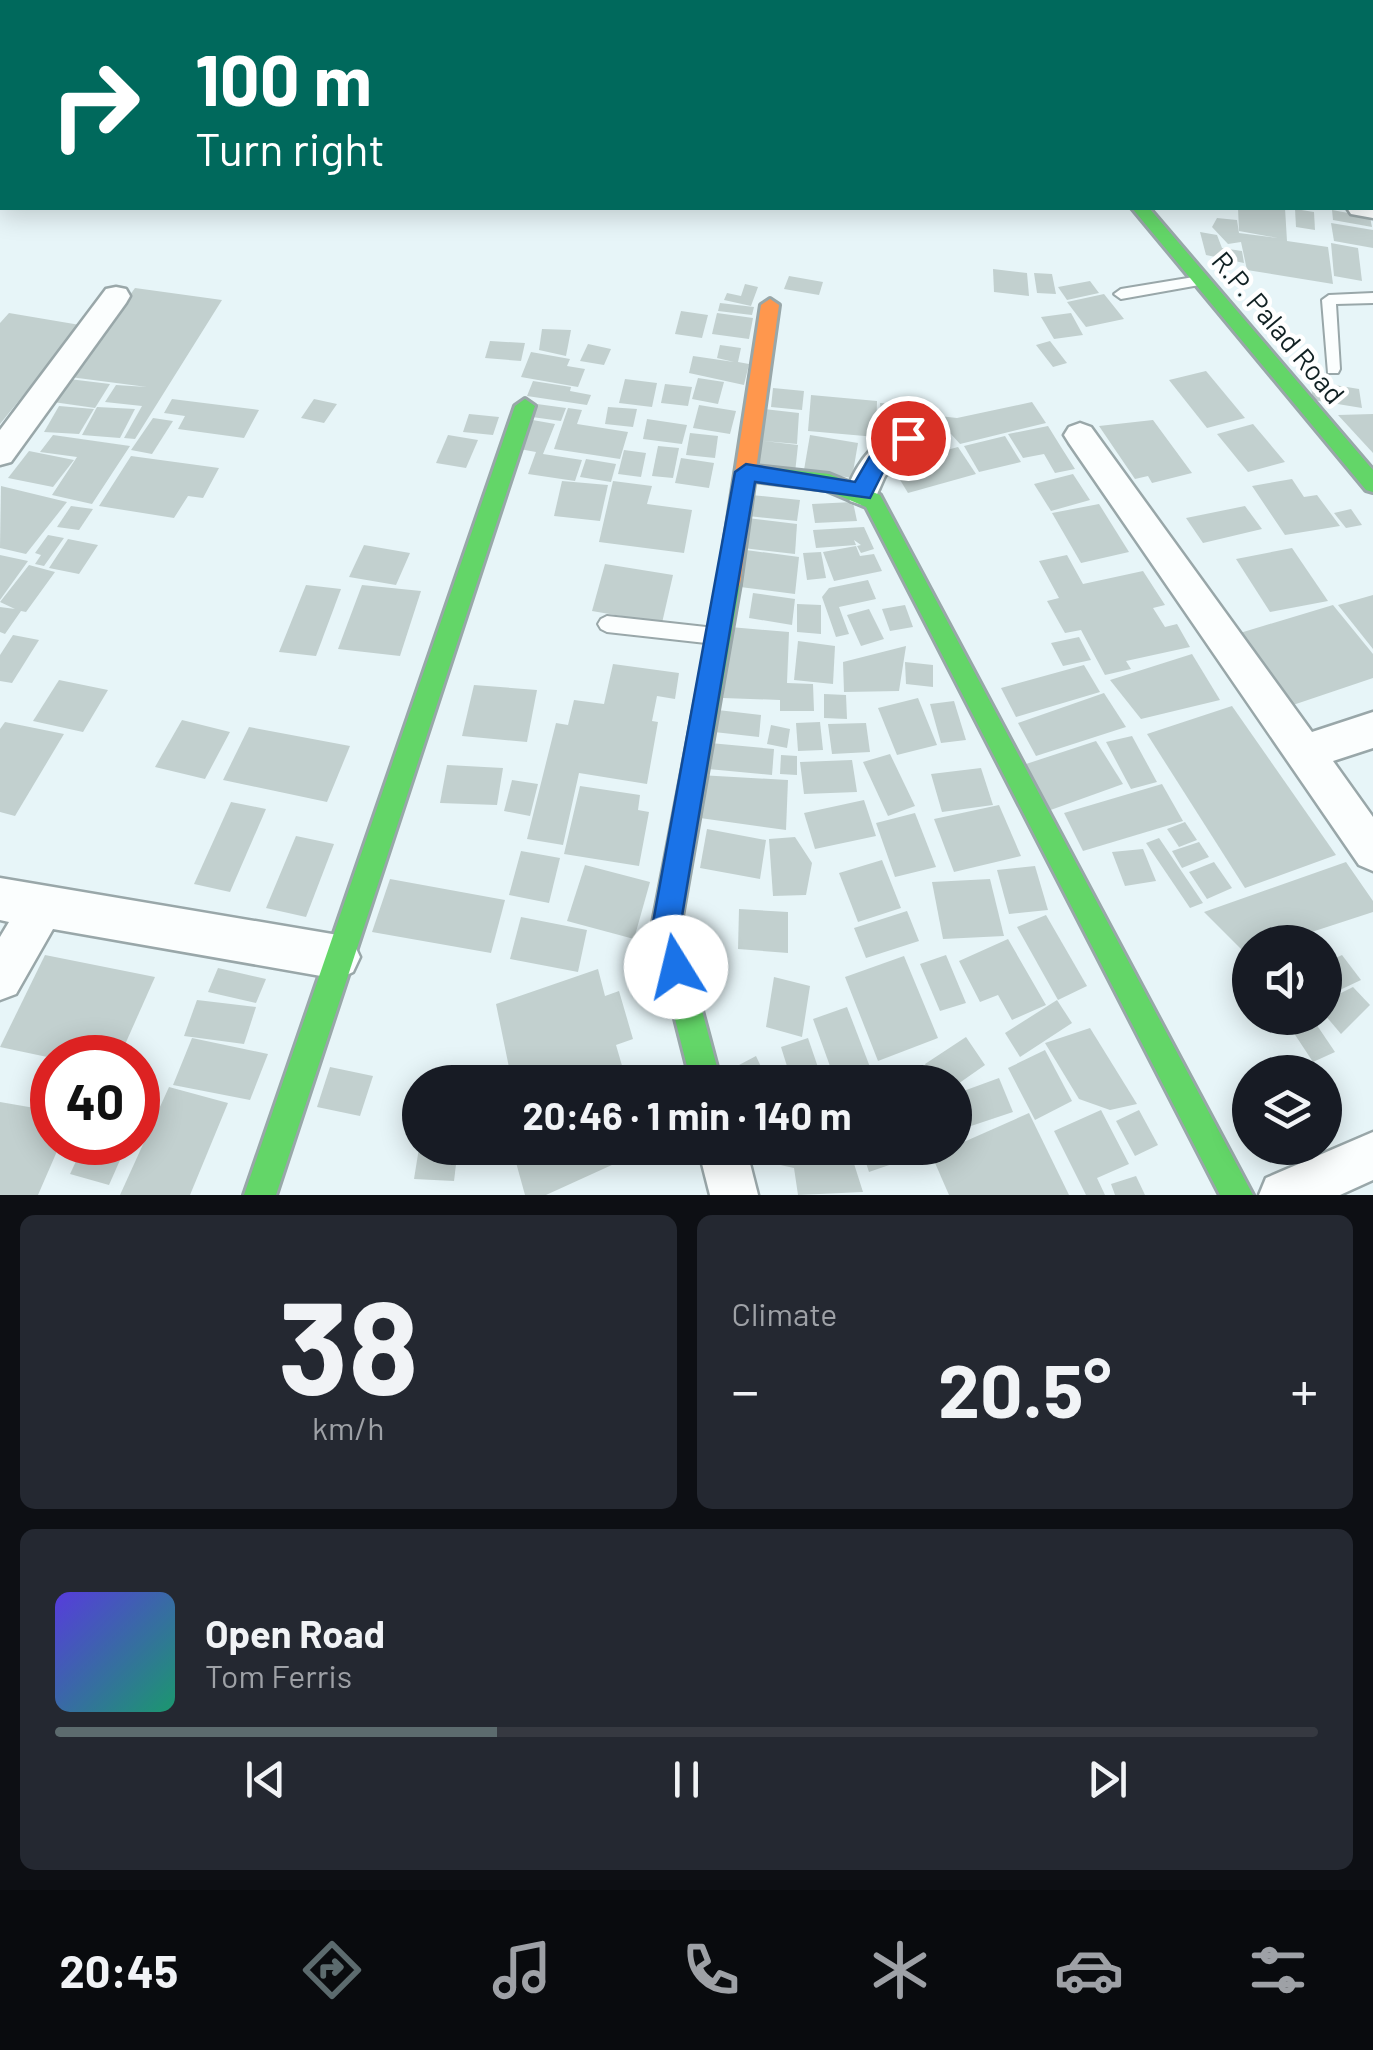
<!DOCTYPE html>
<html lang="en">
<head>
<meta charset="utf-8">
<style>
  :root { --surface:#171b24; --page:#242831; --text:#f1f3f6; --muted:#9ea1a6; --line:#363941; --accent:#5c6b6e }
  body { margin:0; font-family:Barlow,sans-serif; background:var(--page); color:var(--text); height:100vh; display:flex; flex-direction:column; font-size:38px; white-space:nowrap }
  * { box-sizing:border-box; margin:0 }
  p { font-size:32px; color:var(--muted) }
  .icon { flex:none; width:55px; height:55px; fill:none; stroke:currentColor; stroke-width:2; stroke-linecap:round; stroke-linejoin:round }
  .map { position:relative; height:1195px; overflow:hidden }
  .drawer { display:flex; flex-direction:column; gap:20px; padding:20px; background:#0d0f14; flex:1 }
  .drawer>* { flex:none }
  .banner { position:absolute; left:0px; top:0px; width:1375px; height:210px; box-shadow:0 5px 25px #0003; background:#00695c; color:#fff; overflow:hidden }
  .buttons { position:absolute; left:1232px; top:925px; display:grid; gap:20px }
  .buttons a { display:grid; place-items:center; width:110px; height:110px; border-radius:50%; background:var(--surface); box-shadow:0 5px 25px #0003; font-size:50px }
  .speed { position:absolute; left:30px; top:1035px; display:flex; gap:20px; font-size:50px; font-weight:700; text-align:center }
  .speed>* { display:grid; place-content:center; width:130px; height:130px; border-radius:50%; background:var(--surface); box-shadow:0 5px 25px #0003; line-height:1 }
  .speed .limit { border:15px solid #d22; background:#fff; color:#111 }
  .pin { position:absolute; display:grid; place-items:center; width:85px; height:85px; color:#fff; margin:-42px; border:5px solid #fff; border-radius:50%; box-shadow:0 2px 10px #0007 }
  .me { position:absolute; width:110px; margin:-55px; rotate:351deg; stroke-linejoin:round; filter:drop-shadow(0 0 8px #0008) }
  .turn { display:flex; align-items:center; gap:35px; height:210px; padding:0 30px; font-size:45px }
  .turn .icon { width:130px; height:130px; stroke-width:2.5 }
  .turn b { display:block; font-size:70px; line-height:85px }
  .big { font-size:75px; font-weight:700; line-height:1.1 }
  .drawer .tile { flex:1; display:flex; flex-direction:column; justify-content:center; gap:15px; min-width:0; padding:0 35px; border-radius:15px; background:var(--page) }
  .drawer .dial { align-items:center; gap:0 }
  .dial b { font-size:130px; line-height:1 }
  .song { display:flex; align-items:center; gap:30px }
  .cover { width:120px; height:120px; border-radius:15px; background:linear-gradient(135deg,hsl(250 70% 55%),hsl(160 70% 35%)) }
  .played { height:10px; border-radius:5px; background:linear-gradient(90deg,var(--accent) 35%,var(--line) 35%) }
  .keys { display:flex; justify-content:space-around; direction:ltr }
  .heat { display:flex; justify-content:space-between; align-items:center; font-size:55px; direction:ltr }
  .drawer .tiles { flex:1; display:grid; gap:20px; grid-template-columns:1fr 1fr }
  .tile:last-child { grid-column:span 2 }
  .trip { position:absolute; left:402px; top:1065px; width:570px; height:100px; border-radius:50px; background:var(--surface); box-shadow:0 5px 25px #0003; font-weight:700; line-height:100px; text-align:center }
  .tabs { display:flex; height:160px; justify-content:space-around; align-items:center; background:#090b0e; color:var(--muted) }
  .tabs .icon { width:70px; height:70px }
  .tabs .on { color:var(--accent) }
  .tabs b { font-size:45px; color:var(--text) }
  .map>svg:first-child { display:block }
  .building { fill:#c2d0cf }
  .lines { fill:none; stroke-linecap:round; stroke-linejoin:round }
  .lane-casing { stroke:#99a7a9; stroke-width:4 }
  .street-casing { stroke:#99a7a9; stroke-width:5 }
  .fast-casing { stroke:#99a7a9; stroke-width:6 }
  .slow-casing { stroke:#99a7a9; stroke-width:6 }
  .lane { fill:#fbfefe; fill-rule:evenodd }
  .street { fill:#fbfefe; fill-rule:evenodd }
  .fast { fill:#63d668; fill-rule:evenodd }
  .slow { fill:#ff974d; fill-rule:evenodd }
  .route { fill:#1a73e8; stroke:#114b97; stroke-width:2.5 }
  .labels { text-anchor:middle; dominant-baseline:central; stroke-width:9; stroke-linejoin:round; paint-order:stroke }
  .street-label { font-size:28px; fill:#112123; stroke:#fff }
</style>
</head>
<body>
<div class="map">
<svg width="1373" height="1195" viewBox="0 0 1373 1195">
  <rect width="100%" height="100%" fill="#e7f5f8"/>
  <g class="building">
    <path d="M1238 208H1285L1287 241 1328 247 1333 284 1247 270 1241 242 1228 244 1212 227 1217 218 1237 220 1239 233 1278 238 1239 231Z"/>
    <path d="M1295 209 1314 212 1315 230 1296 227Z"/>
    <path d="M1332 210 1370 217 1372 227 1333 220Z"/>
    <path d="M1331 223 1373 230V248L1334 241Z"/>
    <path d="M1200 232 1217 235 1222 248 1242 251 1244 263 1206 255Z"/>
    <path d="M1331 243 1358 248 1362 281 1334 276Z"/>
    <path d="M993 269 1027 273 1029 296 994 292Z"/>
    <path d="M1034 273 1052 274 1056 294 1037 293Z"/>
    <path d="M789 276 823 282 819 295 784 289Z"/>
    <path d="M1090 281 1099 293 1067 300 1058 287Z"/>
    <path d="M745 284 758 287 751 306 724 300 727 293 741 296Z"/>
    <path d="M135 288 222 300 135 439 124 438 142 406 105 402 116 385 147 387 70 377Z"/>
    <path d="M1104 294 1124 319 1086 327 1067 302Z"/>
    <path d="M720 303 754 307 752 315 718 311Z"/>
    <path d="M681 311 708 315 702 338 675 334Z"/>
    <path d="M9 313 80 325 0 424V323Z"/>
    <path d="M717 313 753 318 749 339 712 334Z"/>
    <path d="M1071 313 1083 335 1054 339 1041 317Z"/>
    <path d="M542 329 571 330 566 356 539 350Z"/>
    <path d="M490 341 525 343 521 361 485 358Z"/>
    <path d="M1050 341 1067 363 1053 367 1036 345Z"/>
    <path d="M588 344 611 349 604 365 580 361Z"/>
    <path d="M720 345 741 348 738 362 749 364 744 385 689 373 693 356 734 362 717 358Z"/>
    <path d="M531 352 570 359 567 366 585 369 578 387 521 377Z"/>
    <path d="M1206 371 1245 418 1207 428 1169 380Z"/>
    <path d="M698 378 724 382 718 404 692 399Z"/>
    <path d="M69 379 110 384 95 408 53 402Z"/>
    <path d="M625 379 657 383 652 407 619 403Z"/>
    <path d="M533 381 571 387 570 391 591 395 587 405 527 396Z"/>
    <path d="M1310 381 1359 389 1362 408 1313 400Z"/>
    <path d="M665 384 692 387 688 406 661 403Z"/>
    <path d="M773 388 804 391 802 410 771 407Z"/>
    <path d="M811 395 877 401 876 437 808 431Z"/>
    <path d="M172 399 259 410 244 438 178 429 185 416 164 413Z"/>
    <path d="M314 399 337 404 324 423 301 418Z"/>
    <path d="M1032 402 1046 423 960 444 951 434 926 432 923 423 930 415 957 418Z"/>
    <path d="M880 403 915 405 917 428 882 426Z"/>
    <path d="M537 404 566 408 561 421 532 417Z"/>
    <path d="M699 405 736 411 730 434 693 428Z"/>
    <path d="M59 406 94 409 79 434 44 432Z"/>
    <path d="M97 407 135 409 120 438 82 435Z"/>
    <path d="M608 407 637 409 633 427 605 424Z"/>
    <path d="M568 408 582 410 577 424 628 432 620 459 554 449Z"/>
    <path d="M764 409 799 413 797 444 764 441 798 445 795 473 753 468Z"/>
    <path d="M469 414 499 417 493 435 463 432Z"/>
    <path d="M1373 414V453L1338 415Z"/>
    <path d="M153 418 173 421 152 454 131 450Z"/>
    <path d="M527 419 555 424 543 454 582 460 575 481 528 474 536 452 514 448Z"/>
    <path d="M647 419 687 425 682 444 643 439Z"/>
    <path d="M1153 420 1192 473 1152 483 1148 476 1135 479 1099 426Z"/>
    <path d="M1253 424 1285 462 1248 472 1217 434Z"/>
    <path d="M1048 426 1061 447 1075 469 1055 473 1044 454 1023 458 1008 434Z"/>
    <path d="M690 433 718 436 715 458 686 455Z"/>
    <path d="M53 435 130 446 92 504 52 495 77 457 40 452Z"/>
    <path d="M448 435 478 440 466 468 436 463Z"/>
    <path d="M810 435 858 443 852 478 804 470Z"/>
    <path d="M1005 436 1021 462 979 472 964 446Z"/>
    <path d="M658 446 679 448 673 478 652 476Z"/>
    <path d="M958 447 976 474 908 493 891 465Z"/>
    <path d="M624 450 646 453 641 477 618 474Z"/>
    <path d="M29 451 74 460 53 487 8 478Z"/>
    <path d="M131 456 219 468 203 498 188 496 174 518 99 506Z"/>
    <path d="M681 458 714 463 709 488 675 483Z"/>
    <path d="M586 459 616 464 611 482 580 477Z"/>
    <path d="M1073 474 1090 500 1051 511 1034 484Z"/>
    <path d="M1292 479 1304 497 1317 495 1340 526 1285 535 1252 486Z"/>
    <path d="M562 481 608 485 600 521 554 516Z"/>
    <path d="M613 481 652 486 647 504 692 510 684 553 599 542Z"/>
    <path d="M1 486 67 502 26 554 0 548Z"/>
    <path d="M751 495 800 500 797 521 748 516Z"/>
    <path d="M853 502 857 521 815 523 812 504Z"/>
    <path d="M1099 504 1129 552 1081 563 1052 513Z"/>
    <path d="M71 506 93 509 79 530 57 527Z"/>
    <path d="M1245 506 1262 529 1203 543 1186 518Z"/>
    <path d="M1351 509 1362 525 1346 528 1334 513Z"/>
    <path d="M747 518 797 524 795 554 743 548Z"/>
    <path d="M864 527 874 549 861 553 857 546 861 545 854 540 856 545 816 548 813 530Z"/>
    <path d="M48 535 64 538 44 566 35 564 41 555 35 553Z"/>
    <path d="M68 539 98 545 79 574 49 568Z"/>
    <path d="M364 545 410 553 396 585 349 577Z"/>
    <path d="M856 546 860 556 874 554 882 571 834 581 823 552Z"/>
    <path d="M1292 548 1328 601 1270 612 1236 559Z"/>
    <path d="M746 550 799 557 795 594 740 587Z"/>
    <path d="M821 552 826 578 807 580 803 553Z"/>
    <path d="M0 555 28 561 0 600Z"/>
    <path d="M1067 555 1083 584 1143 571 1165 605 1153 608 1165 627 1177 624 1190 647 1126 661 1131 669 1105 675 1081 630 1065 633 1047 601 1059 598 1039 561Z"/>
    <path d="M605 564 673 575 662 623 592 611Z"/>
    <path d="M29 565 55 572 26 612 21 611 5 634 0 632V607L15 609 0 602Z"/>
    <path d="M868 580 876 599 839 607 849 634 836 637 822 597 829 588Z"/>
    <path d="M306 585 341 589 316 656 279 652Z"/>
    <path d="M362 585 421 591 400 656 338 649Z"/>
    <path d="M753 593 795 599 792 625 749 618Z"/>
    <path d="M1373 595V649L1338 605Z"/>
    <path d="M797 604 821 605V634L797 632Z"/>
    <path d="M905 605 913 627 890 631 882 609Z"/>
    <path d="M1333 605 1373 654V678L1293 705 1240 633Z"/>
    <path d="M869 609 884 639 861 646 847 615Z"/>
    <path d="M730 627 789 632 787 683 813 684 814 711H780V700L723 698Z"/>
    <path d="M13 635 39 640 12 683 0 681V655Z"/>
    <path d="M1079 637 1091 660 1063 666 1051 643Z"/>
    <path d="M798 641 835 646 833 684 794 680Z"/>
    <path d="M906 646 899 691 844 692 843 662Z"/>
    <path d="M1192 654 1220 700 1141 719 1110 680Z"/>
    <path d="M905 662 933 665V687L906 684Z"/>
    <path d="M613 664 679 673 675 699 657 696 652 721 658 722 647 784 579 773 563 845 527 839 556 723 568 725 574 700 604 704Z"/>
    <path d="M1084 665 1100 692 1016 717 1001 688Z"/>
    <path d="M59 680 108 690 83 732 33 721Z"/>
    <path d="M474 685 537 690 527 742 462 736Z"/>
    <path d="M1104 693 1126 727 1036 756 1018 723Z"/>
    <path d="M824 694 846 695 847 719 824 718Z"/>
    <path d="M918 698 937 745 897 755 878 708Z"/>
    <path d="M954 701 966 740 941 743 930 704Z"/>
    <path d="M1232 706 1336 855 1245 888 1147 734Z"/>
    <path d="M709 709 761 715 759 737 705 731Z"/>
    <path d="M182 720 230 732 205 779 155 767Z"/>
    <path d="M5 722 64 734 15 816 0 812V729Z"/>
    <path d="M820 722 823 750 798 751 796 723Z"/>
    <path d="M866 723 870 752 832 754 828 724Z"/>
    <path d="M771 725 790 729 787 748 767 744Z"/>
    <path d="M249 727 350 746 327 802 223 780Z"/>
    <path d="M1132 736 1157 782 1131 789 1106 742Z"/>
    <path d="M1096 741 1123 784 1045 812 1020 766Z"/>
    <path d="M710 743 774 749 772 775 708 769Z"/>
    <path d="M890 754 915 806 888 816 863 762Z"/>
    <path d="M781 755 797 756V775L780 774Z"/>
    <path d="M852 760 857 792 804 794 800 762Z"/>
    <path d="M447 765 503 768 497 805 440 803Z"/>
    <path d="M981 768 993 805 942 812 931 774Z"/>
    <path d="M699 775 788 780 786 830 700 818Z"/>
    <path d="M512 780 538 784 530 816 504 811Z"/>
    <path d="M1162 784 1183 821 1083 851 1064 813Z"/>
    <path d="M580 786 640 795 638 810 649 812 639 866 564 854Z"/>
    <path d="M864 800 876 836 815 849 804 813Z"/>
    <path d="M231 802 266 809 230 892 194 884Z"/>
    <path d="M999 805 1021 856 954 872 934 819Z"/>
    <path d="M915 813 936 867 895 877 876 823Z"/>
    <path d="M1185 822 1197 840 1179 847 1167 829Z"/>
    <path d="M707 829 766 840 760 879 700 868Z"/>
    <path d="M296 836 334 844 306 917 266 908Z"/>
    <path d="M795 837 812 863 806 895 773 896 769 839Z"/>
    <path d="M1159 838 1203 903 1190 908 1146 843Z"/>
    <path d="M1199 842 1209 857 1182 868 1172 851Z"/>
    <path d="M1143 849 1156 881 1125 886 1112 852Z"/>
    <path d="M521 851 560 858 549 903 509 895Z"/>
    <path d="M882 860 901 908 858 922 839 873Z"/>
    <path d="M1214 862 1232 888 1207 899 1189 872Z"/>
    <path d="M1346 862 1373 901V912L1281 942H1250L1246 954 1204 912Z"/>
    <path d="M585 865 650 882 634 939 567 921Z"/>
    <path d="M1035 866 1048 910 1009 914 997 870Z"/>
    <path d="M390 879 505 900 491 953 372 932Z"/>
    <path d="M990 879 1004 936 943 939 932 882Z"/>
    <path d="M739 909 788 912V953L738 949Z"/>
    <path d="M907 911 919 941 866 958 854 928Z"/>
    <path d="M1046 915 1087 986 1058 1000 1017 927Z"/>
    <path d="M521 917 587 930 578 972 510 959Z"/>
    <path d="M1008 939 1046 1005 1012 1020 998 995 980 1002 959 961Z"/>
    <path d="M45 955 155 977 119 1058H52L0 1047Z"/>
    <path d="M946 955 966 1003 940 1011 920 964Z"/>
    <path d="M1342 955 1361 980 1325 997V963Z"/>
    <path d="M904 956 938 1038 878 1061 845 977Z"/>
    <path d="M218 968 266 979 256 1003 208 992Z"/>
    <path d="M598 969 605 996 619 991 633 1039 616 1045 625 1076 608 1082H512L496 1004Z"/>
    <path d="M774 977 810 986 802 1037 766 1027Z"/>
    <path d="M1353 987 1370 1005 1341 1034 1325 1015V1001Z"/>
    <path d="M197 1000 256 1007 244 1044 184 1036Z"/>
    <path d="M1057 1000 1072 1023 1020 1057 1005 1033Z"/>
    <path d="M847 1007 870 1067 835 1080 813 1019Z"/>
    <path d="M1284 1018H1312L1335 1052 1313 1062Z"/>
    <path d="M1090 1028 1137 1104 1110 1110 1079 1099 1045 1043Z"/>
    <path d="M966 1037 985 1065 955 1086 897 1082 929 1071 925 1064Z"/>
    <path d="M192 1038 268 1054 250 1100 173 1085Z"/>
    <path d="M808 1038 823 1082H792L781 1047Z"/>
    <path d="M1045 1050 1072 1101 1035 1120 1008 1068Z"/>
    <path d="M756 1056 768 1082H725L722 1074Z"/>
    <path d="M330 1067 373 1076 360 1116 317 1107Z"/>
    <path d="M138 1076 157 1081 142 1115 138 1114Z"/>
    <path d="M999 1078 1013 1112 971 1126 958 1093Z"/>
    <path d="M169 1087 228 1103 190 1195H120Z"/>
    <path d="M0 1102 52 1111V1142H61L38 1195H0Z"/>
    <path d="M1101 1110 1129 1164 1097 1178 1105 1195H1086L1054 1131Z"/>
    <path d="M1139 1110 1158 1145 1135 1156 1116 1121Z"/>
    <path d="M1029 1113 1069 1195H949L932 1156Z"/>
    <path d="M85 1142H128L109 1185 70 1174Z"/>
    <path d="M419 1148H458L454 1181 414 1179Z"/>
    <path d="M512 1148H634L636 1154 546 1195H525Z"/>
    <path d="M766 1148H849L863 1192 798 1195 794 1168 767 1162Z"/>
    <path d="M861 1148H916L918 1155 869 1172Z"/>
    <path d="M1136 1176 1145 1195H1115L1111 1184Z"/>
  </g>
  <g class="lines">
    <defs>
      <g id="lane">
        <rect x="289" y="0" width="10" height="2"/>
        <path d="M1200 276 1205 278V284L1121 299 1114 294 1121 289Z"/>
        <path d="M1373 293V303L1336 304 1340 369 1338 373H1328L1322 300 1329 295Z"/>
        <path d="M607 616 715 628 721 630 724 636 721 642 715 644 607 632 601 629 598 624 601 619Z"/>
      </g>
      <g id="street">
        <path d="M1373 202V218L1351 214 1347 208H1372Z"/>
        <path d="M116 287 126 289 130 296 126 303 11 462 0 465V430L106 289Z"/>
        <path d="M1080 423 1091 427 1312 732 1373 712V748L1333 761 1373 817V871L1359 865 1069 443 1064 435 1069 427Z"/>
        <path d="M909 426 920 430 925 438 885 476 874 501 862 505 850 501 846 492C857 461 877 436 909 426Z"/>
        <path d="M0 878 338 935 353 942 360 957 353 972 338 979 53 929 16 994 0 1000V937L9 922 0 920Z"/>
        <path d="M1373 1132V1180L1340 1195H1259L1266 1178Z"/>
        <path d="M698 1148H746L758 1195H710Z"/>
      </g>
      <g id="fast">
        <path d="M1132 208H1149L1373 470V492L1366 490Z"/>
        <path d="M525 399 535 406 276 1195H244L515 406Z"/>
        <path d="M746 465 829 474 880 495 1253 1195H1220L866 507 826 490 739 479 736 473Z"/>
        <path d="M729 575 737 577 740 584 680 928 721 1082H691L652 928 718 584 721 577Z"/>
      </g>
      <g id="slow">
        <path d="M963 0H977L979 2H965Z"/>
        <path d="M770 299 779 305 740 584 737 591H721L718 584 761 305Z"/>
      </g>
    </defs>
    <use href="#lane" class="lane-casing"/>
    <use href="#street" class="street-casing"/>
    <use href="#fast" class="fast-casing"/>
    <use href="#slow" class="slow-casing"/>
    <use href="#lane" class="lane"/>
    <use href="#street" class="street"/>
    <use href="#fast" class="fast"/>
    <use href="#slow" class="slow"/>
  </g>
  <path class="route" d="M908 431 916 433V444L888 462 870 498 755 482 680 928 690 967 686 977 676 981 666 977 652 928 735 472 746 464 855 482 873 451Z"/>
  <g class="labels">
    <g class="street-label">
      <text transform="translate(1279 327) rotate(50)">R.P. Palad Road</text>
    </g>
  </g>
</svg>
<div class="buttons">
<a><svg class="icon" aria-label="sound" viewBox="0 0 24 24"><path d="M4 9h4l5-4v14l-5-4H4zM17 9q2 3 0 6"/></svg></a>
<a><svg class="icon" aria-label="layers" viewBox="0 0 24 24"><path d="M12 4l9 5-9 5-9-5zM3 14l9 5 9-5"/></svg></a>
</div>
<div class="speed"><div class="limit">40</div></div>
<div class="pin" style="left:908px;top:438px;background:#d93025"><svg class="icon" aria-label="arrive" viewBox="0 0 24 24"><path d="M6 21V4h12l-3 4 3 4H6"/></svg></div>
<svg class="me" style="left:676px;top:967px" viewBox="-20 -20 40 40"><circle r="19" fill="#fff"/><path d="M0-13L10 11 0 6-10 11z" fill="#1a73e8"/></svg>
<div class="trip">20:46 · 1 min · 140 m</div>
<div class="banner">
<div class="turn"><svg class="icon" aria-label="right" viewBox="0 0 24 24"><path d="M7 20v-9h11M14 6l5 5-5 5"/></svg><div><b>100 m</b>Turn right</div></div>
</div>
</div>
<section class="drawer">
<div class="tiles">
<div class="tile dial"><b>38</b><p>km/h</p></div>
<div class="tile"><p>Climate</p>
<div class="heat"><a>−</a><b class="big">20.5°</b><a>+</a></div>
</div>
<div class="tile">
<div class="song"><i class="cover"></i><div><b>Open Road</b><p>Tom Ferris</p></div></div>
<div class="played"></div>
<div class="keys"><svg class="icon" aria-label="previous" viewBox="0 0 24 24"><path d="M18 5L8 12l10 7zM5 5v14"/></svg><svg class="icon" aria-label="pause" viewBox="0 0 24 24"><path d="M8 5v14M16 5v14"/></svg><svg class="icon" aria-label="next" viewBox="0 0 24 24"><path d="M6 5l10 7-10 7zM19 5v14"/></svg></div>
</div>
</div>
</section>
<nav class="tabs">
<b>20:45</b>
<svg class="icon on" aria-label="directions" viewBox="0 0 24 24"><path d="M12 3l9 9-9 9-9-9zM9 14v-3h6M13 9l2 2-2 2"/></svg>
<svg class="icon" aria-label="music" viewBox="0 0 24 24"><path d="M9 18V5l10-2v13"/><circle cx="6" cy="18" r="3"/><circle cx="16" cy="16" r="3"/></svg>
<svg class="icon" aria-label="phone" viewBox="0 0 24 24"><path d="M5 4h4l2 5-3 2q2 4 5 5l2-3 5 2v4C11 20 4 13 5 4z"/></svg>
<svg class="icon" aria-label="climate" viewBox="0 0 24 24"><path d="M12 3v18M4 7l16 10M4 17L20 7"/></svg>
<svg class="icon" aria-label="car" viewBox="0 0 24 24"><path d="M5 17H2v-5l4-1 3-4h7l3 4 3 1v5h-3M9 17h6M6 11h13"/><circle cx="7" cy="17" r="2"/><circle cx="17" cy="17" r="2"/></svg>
<svg class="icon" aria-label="filters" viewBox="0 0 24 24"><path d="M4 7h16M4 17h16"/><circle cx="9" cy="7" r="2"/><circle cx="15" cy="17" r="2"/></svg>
</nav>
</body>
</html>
